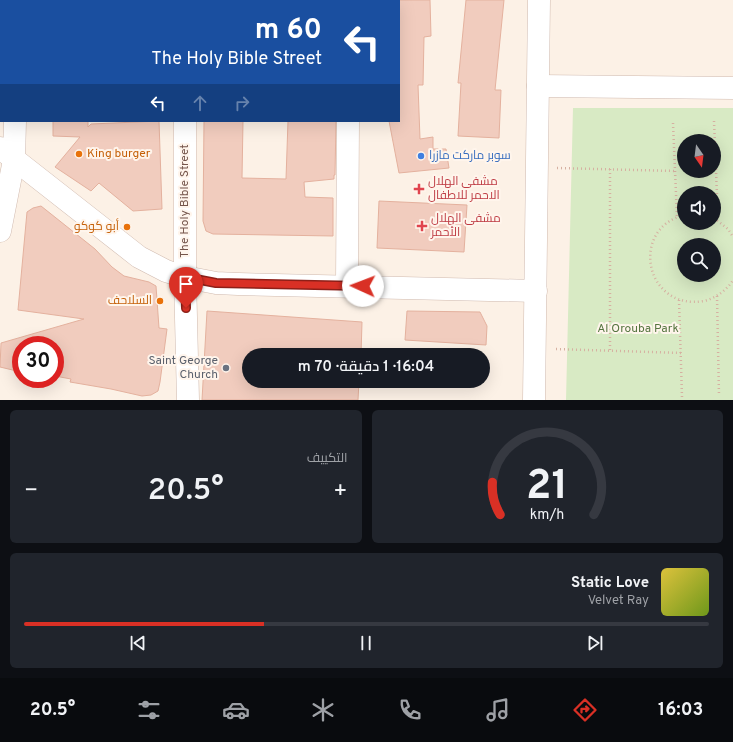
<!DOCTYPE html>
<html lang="ar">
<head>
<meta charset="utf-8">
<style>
  :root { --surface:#171b24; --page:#20242c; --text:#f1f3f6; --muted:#9ea1a6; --line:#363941; --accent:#d93025 }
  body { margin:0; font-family:Overpass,Cairo,sans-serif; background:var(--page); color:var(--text); direction:rtl; height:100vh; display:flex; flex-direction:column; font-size:15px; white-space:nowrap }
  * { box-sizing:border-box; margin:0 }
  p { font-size:13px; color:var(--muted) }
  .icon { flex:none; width:22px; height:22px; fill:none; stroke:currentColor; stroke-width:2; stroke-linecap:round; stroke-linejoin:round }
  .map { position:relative; height:400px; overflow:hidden; direction:ltr }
  .drawer { display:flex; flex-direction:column; gap:10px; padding:10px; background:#0d0f14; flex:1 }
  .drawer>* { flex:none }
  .banner { position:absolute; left:0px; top:0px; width:400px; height:122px; box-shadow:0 4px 16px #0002; direction:rtl; background:#1a4fa0; color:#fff; overflow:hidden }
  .needle { width:26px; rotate:166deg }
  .tools { position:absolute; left:677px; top:134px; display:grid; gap:8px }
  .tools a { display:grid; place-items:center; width:44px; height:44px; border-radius:50%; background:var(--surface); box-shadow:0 4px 16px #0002; font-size:20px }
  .speed { position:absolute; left:12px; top:336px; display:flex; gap:8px; font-size:20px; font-weight:700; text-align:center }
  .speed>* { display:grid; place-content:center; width:52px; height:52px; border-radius:50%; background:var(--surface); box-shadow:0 4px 16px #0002; line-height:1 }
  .speed .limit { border:6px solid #d22; background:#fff; color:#111 }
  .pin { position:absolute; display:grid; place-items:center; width:34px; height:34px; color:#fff; margin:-41px -17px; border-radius:50% 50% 50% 0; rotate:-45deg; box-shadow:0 0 4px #0007 }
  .pin .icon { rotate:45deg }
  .me { position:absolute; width:44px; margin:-22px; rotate:272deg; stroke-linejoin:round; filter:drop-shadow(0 0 3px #0008) }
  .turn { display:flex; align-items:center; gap:14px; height:84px; padding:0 12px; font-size:18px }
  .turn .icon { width:52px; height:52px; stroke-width:2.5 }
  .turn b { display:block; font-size:28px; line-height:34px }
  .lanes { display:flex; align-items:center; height:38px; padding:0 12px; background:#0003; justify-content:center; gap:20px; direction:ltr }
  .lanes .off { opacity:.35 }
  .big { font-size:30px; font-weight:600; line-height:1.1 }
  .drawer .widget { flex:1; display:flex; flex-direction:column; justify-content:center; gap:6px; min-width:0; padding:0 14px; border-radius:6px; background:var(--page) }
  .drawer .dial { align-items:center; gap:0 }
  .dial svg { height:104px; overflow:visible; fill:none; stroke:var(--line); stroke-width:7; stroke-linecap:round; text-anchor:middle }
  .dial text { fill:var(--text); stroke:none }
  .song { display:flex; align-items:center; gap:12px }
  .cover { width:48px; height:48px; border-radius:6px; background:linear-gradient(135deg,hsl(50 70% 55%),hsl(80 70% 35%)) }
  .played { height:4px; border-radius:2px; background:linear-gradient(90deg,var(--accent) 35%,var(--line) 35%) }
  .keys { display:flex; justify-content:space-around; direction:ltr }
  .heat { display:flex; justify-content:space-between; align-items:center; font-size:22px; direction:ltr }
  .drawer .tiles { flex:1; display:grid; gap:10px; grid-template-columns:1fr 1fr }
  .widget:last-child { grid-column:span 2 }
  .trip { position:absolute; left:242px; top:348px; width:248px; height:40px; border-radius:20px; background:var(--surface); box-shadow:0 4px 16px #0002; font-weight:600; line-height:40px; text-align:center; direction:rtl }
  .tabs { display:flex; height:64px; justify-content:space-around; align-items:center; background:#090b0e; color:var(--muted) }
  .tabs .icon { width:28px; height:28px }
  .tabs .selected { color:var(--accent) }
  .tabs b { font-size:18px; color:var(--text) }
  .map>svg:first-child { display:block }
  .green { fill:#d8eac4; fill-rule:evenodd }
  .building { fill:#f1ccbe; stroke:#e4b19e }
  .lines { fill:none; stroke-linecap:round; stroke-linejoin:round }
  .minor-casing { stroke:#d0baaf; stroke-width:23 }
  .path { stroke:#d6b0a1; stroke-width:2.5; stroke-dasharray:1 3; stroke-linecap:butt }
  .minor { stroke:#fff; stroke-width:22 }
  .route-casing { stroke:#8d1f18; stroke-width:10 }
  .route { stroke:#d93025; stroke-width:7 }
  .food-dot { fill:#e8710a; stroke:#fff5ec; stroke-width:1.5 }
  .shop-dot { fill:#3f7fe0; stroke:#fff5ec; stroke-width:1.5 }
  .health-dot { fill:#e0444e; stroke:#fff5ec; stroke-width:1.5 }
  .worship-dot { fill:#6b7280; stroke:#fff5ec; stroke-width:1.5 }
  .labels { text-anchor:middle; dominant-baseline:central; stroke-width:4; stroke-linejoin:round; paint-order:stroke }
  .food-label { font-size:12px; fill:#c56008; stroke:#fff5ec; text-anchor:end }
  .shop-label { font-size:12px; fill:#366cbe; stroke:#fff5ec; text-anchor:start }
  .health-label { font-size:12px; fill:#be3a42; stroke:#fff5ec; text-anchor:start }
  .street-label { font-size:12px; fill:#75554b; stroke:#fff5ec }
  .park-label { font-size:12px; fill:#567540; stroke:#fff5ec }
  .worship-label { font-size:12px; fill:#5b616d; stroke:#fff5ec; text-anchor:end }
</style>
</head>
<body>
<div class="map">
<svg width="733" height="400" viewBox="0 0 733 400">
  <rect width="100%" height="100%" fill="#fcf1e6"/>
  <path class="green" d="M573 108H733V400H566ZM684 141H714V171H684ZM684 193H714V223H684ZM684 245H714V275H684Z"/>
  <g class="building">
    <path d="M399 0H430L431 36 424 37 423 85H418L420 139 433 137V149H446L449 168 399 173 389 121H399Z"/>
    <path d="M466 0H504L495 90H501L499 138 458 136 461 83H458Z"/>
    <path d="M53 121H88V127L91 124 159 121 162 209 133 211 99 183 91 191 55 167 80 137 53 136Z"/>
    <path d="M204 121H243L242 178 286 179 288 121H336L335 175H334V179L304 182 305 197 333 198V236L213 234 206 231 203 221Z"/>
    <path d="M379 201 467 205 464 252 377 248Z"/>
    <path d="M41 206 95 249 112 267 124 276 149 282 156 286 159 328 167 329 160 382 158 391 151 395 142 396 111 389 70 382 71 379 55 376V345H21V372L0 367 1 343 84 319 18 310 27 212 33 208Z"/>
    <path d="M207 311 362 322 361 355H249V381H359L358 400H202Z"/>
    <path d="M407 311 480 312 487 326 486 345 405 340Z"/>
  </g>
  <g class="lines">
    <defs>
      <g id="minor">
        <path d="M20 1V0"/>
        <path d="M186 1V0"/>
        <path d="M349 1V0"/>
        <path d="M538 86 733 88"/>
        <path d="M185 121V277L188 400"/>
        <path d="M0 148 139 257 166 271 185 277 216 283 238 284 536 291"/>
        <path d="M0 231 14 160 15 121"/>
        <path d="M347 286 348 121"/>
        <path d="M534 400 539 0"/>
      </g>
    </defs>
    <use href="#minor" class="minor-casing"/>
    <g class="path">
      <path d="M714 121 718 220"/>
      <path d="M673 123 677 217"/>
      <path d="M557 168 675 171"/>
      <path d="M610 169V351"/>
      <path d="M684 215C629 229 645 311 704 301 716 298 727 290 733 280"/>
      <path d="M714 218 728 229 733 237"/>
      <path d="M717 296 719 396"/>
      <path d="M679 300 682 397"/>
      <path d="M556 349 681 353"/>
    </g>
    <use href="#minor" class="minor"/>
  </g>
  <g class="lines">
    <defs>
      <path id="route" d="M186 308 185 277 216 283 363 286"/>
    </defs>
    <use href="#route" class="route-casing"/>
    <use href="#route" class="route"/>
  </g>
  <g class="food-dot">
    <circle cx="79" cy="154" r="4"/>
    <circle cx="127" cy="227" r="4"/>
    <circle cx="160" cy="301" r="4"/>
  </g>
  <circle class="shop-dot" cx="421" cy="156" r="4"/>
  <g class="health-dot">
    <path d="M417 183h4v4h4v4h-4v4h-4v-4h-4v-4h4z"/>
    <path d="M420 220h4v4h4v4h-4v4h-4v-4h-4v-4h4z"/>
  </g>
  <circle class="worship-dot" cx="226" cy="368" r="4"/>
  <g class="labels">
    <g class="food-label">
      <text x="87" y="154" text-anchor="start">King burger</text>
      <text x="119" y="227">أبو كوكو</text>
      <text x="152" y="301">السلاحف</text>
    </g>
    <g class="shop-label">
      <text x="429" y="156">سوبر ماركت مازرا</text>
    </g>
    <g class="health-label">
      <text x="428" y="182">مشفى الهلال<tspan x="428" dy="14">الاحمر للاطفال</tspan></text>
      <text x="431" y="219">مشفى الهلال<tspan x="431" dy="14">الأحمر</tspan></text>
    </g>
    <g class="street-label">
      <text transform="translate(185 201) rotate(-90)">The Holy Bible Street</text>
    </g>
    <g class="park-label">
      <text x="638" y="329">Al Orouba Park</text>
    </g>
    <g class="worship-label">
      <text x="218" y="361">Saint George<tspan x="218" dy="14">Church</tspan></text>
    </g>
  </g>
</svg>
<div class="tools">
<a><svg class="needle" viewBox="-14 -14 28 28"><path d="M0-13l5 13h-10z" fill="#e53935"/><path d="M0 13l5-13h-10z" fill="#9ea1a6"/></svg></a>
<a><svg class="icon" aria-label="sound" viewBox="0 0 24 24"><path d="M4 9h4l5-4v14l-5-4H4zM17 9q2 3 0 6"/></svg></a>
<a><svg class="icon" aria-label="search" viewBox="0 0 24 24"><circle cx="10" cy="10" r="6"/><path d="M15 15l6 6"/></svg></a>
</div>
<div class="speed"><div class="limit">30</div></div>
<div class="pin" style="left:186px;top:308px;background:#d93025"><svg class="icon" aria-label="arrive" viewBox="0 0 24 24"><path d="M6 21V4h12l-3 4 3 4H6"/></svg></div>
<svg class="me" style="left:363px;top:286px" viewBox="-20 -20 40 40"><circle r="19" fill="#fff"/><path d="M0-13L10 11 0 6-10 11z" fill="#d93025"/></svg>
<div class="trip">16:04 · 1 دقيقة · 70 m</div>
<div class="banner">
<div class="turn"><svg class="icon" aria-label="left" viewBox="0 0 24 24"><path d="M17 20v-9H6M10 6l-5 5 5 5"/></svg><div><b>60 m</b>The Holy Bible Street</div></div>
<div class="lanes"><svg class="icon" aria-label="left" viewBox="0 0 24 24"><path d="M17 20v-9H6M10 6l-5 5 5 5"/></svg><svg class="icon off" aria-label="ahead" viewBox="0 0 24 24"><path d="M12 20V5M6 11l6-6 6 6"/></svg><svg class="icon off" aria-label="right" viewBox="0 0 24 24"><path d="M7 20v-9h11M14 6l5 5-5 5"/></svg></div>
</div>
</div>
<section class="drawer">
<div class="tiles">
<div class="widget dial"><svg viewBox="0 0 100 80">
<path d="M14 69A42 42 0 1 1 86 69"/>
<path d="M14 69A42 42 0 0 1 8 44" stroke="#d93025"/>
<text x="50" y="56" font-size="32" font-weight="700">21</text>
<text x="50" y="72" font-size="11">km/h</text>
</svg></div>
<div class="widget"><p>التكييف</p>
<div class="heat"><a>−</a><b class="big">20.5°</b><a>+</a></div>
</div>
<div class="widget">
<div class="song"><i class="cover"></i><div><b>Static Love</b><p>Velvet Ray</p></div></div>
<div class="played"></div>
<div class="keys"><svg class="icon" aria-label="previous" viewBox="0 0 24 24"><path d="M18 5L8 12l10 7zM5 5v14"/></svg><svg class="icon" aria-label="pause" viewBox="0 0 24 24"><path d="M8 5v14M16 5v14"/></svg><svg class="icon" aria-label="next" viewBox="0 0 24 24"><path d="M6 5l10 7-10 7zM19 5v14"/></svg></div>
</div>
</div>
</section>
<nav class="tabs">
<b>16:03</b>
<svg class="icon selected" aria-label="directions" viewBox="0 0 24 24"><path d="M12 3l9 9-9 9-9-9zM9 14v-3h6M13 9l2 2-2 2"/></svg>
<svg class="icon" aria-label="music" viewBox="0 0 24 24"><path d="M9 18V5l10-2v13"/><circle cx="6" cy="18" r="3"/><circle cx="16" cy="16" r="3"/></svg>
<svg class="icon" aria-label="phone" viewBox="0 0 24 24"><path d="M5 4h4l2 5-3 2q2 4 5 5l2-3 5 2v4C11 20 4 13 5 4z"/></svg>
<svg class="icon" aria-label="climate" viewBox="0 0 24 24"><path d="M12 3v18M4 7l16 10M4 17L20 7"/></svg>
<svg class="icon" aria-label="car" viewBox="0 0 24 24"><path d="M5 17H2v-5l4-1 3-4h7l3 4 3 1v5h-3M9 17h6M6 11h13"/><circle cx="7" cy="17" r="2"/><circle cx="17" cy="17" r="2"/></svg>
<svg class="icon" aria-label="filters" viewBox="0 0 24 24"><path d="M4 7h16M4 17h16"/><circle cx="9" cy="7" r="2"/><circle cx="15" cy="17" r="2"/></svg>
<b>20.5°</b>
</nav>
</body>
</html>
